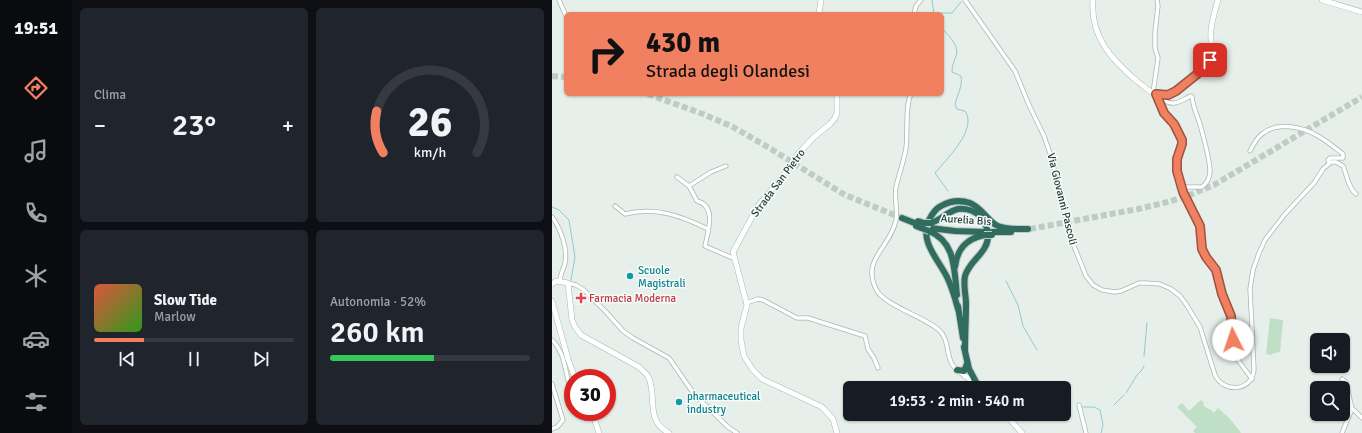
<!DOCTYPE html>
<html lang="it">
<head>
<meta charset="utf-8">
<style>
  :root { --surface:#171b24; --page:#20242c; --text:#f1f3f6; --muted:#9ea1a6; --line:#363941; --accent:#f18061 }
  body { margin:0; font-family:Signika,sans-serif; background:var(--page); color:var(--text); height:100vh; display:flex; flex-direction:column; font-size:15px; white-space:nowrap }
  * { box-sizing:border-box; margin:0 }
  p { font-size:13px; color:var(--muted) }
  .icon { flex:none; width:22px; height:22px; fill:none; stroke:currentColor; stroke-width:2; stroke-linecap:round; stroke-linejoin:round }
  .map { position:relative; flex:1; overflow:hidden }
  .details { display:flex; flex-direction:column; gap:8px; padding:8px; background:#0d0f14; width:480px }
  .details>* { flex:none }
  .hud { position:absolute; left:12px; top:12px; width:380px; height:84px; border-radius:6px; box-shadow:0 1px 3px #0004; background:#f18061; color:#111; overflow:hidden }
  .tools { position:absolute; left:758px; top:333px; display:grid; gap:8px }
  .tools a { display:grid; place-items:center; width:40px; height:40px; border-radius:6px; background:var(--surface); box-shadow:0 1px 3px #0004; font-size:20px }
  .speed { position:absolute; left:12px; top:369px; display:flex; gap:8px; font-size:20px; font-weight:700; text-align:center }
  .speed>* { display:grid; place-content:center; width:52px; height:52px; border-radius:50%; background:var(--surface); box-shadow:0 1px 3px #0004; line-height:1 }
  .speed .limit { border:6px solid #d22; background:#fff; color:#111 }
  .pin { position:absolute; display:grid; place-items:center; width:34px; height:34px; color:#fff; margin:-17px; border-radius:8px; box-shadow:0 2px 6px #0006 }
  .me { position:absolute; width:44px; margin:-22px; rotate:356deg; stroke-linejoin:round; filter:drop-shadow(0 0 3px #0008) }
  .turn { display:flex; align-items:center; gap:14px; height:84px; padding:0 16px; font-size:18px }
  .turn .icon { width:52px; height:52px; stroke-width:2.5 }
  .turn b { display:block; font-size:28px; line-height:34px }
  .big { font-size:30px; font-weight:600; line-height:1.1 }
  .details .card { flex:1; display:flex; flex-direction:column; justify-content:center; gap:6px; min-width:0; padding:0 14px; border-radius:6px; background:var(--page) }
  .details .dial { align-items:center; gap:0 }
  .dial svg { height:104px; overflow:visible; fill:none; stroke:var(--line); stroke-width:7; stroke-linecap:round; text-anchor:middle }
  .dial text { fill:var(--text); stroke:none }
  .song { display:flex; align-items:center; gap:12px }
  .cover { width:48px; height:48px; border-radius:6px; background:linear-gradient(135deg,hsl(10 70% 55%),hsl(110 70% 35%)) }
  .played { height:4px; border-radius:2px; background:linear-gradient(90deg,var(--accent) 25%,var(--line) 25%) }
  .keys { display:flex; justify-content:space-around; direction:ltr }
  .heat { display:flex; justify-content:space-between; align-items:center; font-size:22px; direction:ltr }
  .charge { height:6px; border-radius:3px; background:linear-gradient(90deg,#34c759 52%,var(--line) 0) }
  .details .tiles { flex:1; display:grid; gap:8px; grid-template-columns:repeat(2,1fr) }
  .trip { position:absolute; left:291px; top:381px; width:228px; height:40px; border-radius:6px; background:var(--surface); box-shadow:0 1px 3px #0004; font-weight:600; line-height:40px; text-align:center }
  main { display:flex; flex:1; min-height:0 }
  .menu { display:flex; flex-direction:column; width:72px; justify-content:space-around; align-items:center; background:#090b0e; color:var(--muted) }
  .menu .icon { width:28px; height:28px }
  .menu .on { color:var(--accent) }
  .menu b { font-size:18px; color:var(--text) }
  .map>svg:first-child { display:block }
  .green { fill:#bfdfc7 }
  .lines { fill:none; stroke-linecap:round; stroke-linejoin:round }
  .stream { stroke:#8fcad2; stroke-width:1 }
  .highway-tunnel { stroke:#bfccc6; stroke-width:6; stroke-dasharray:6 3; stroke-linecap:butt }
  .street-casing { stroke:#a8b7b1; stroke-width:5 }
  .secondary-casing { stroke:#a4bab2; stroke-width:6 }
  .highway-casing { stroke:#c2cac7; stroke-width:8 }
  .street { stroke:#fff; stroke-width:3.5 }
  .secondary { stroke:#fff; stroke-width:5 }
  .highway { stroke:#306d5f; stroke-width:6 }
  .highway-bridge-casing { stroke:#c2cac7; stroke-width:8; stroke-linecap:butt }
  .highway-bridge { stroke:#306d5f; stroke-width:6 }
  .route-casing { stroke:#9d533f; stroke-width:10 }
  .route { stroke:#f18061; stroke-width:7 }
  .culture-dot { fill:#0f9aa8; stroke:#f7fbf9; stroke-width:1.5 }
  .health-dot { fill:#e0444e; stroke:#f7fbf9; stroke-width:1.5 }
  .labels { text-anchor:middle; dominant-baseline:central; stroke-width:3; stroke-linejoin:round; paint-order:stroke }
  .street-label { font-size:11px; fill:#244138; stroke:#f7fbf9 }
  .culture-label { font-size:11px; fill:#0d838f; stroke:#f7fbf9; text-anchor:start }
  .health-label { font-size:11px; fill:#be3a42; stroke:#f7fbf9; text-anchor:start }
</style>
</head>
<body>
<main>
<nav class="menu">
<b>19:51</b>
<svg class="icon on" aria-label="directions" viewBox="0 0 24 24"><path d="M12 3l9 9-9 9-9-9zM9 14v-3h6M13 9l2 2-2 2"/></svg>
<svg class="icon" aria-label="music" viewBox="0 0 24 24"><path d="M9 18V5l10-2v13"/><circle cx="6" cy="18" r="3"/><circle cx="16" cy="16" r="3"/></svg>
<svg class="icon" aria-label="phone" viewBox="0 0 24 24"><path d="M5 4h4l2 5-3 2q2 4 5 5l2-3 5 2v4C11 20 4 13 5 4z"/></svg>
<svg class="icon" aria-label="climate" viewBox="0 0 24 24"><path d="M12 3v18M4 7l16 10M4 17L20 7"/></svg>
<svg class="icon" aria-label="car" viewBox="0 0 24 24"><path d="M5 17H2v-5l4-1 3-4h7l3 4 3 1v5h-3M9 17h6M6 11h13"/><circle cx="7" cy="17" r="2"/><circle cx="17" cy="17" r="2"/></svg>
<svg class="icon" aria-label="filters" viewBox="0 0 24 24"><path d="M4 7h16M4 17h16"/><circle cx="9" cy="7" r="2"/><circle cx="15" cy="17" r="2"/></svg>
</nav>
<section class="details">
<div class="tiles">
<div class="card"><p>Clima</p>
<div class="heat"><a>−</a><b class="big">23°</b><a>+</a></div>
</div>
<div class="card dial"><svg viewBox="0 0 100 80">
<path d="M14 69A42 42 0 1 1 86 69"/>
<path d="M14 69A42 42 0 0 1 9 37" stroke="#f18061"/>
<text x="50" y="56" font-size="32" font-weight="700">26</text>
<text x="50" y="72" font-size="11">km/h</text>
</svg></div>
<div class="card">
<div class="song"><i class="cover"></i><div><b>Slow Tide</b><p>Marlow</p></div></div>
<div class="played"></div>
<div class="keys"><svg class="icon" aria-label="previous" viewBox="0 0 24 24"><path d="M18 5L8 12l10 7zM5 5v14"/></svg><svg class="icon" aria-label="pause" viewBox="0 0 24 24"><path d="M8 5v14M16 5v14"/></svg><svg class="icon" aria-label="next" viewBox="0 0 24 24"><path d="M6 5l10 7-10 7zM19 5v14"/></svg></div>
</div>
<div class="card"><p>Autonomia · 52%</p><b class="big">260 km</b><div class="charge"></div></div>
</div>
</section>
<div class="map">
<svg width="810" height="433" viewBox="0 0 810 433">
  <rect width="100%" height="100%" fill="#e6efea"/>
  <g class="green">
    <path d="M718 318 731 320 728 352 722 353 719 355 714 354Z"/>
    <path d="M649 400 652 403 651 405 656 409H658L662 413 666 408 678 419 689 433H643L641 431 645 427 625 407 630 403 637 411Z"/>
  </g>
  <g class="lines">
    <g class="stream">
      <path d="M380 0 382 14"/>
      <path d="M382 13H400L409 2"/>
      <path d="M390 28C396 36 408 45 404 56 402 62 400 65 400 72L409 76C411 87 405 94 403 105L405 109 413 111C426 129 394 160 383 173L396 191"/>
      <path d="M0 207 7 210 17 220 23 257 19 280"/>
      <path d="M454 281 466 305 471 326 485 350"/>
      <path d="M592 356 595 323"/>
      <path d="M574 393 585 375 590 370 592 366"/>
      <path d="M562 405 572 395"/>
      <path d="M531 407H542L548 410 551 425 549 433"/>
    </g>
    <g class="highway-tunnel">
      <path d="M0 76 14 77"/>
      <path d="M96 94 151 114 181 127 219 149 293 195 350 218"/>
      <path d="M478 229 586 209 612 203 635 196 662 185 810 97"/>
    </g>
    <defs>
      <g id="street">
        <path d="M7 0 14 16"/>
        <path d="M413 0 463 71 477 105 492 136 500 159 507 193 518 236 534 276 541 285 550 290 563 292 569 291 587 283H593L608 284 619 289 628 296 634 304 648 327 663 375C672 394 701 391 702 369L698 289 701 270 707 253 713 240 733 214 762 183 771 169 779 162H784L791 166C795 175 796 188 804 194"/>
        <path d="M362 14 364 6 369 0"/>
        <path d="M601 93 606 58 603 48V32L606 6 605 0"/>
        <path d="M359 94C353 105 356 134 354 148 352 161 347 174 344 187 342 198 346 209 344 220 339 247 309 259 324 289 331 305 373 317 387 330 397 339 394 354 400 364 403 369 408 373 413 376"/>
        <path d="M604 94 612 113 618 121 622 124 630 140V144L625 159V171L631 192 648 226 650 249 654 257 664 270 670 294 679 316 683 356 700 379"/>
        <path d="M607 95 609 99C623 107 626 102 639 96L640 97C641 107 645 115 648 124 651 136 658 159 658 171 658 177 655 183 650 187H634L629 184"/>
        <path d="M698 151C701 145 705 138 710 134 725 121 751 127 766 136 775 141 783 148 791 154V158H778L776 160 777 163"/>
        <path d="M125 177 137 186 145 201C165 206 156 231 153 246L183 259"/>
        <path d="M137 186 159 172 174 166"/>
        <path d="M63 206 73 214C103 206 129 216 156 229"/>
        <path d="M0 217C9 229 16 249 13 263 12 269 8 274 8 281"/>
        <path d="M16 283 24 285 32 290 55 313 71 331 81 338 117 358 142 394 176 427 185 433"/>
        <path d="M194 303 206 299 211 300 245 318H256L313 336 316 349 322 358 326 368"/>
        <path d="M0 340C15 354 13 379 21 396"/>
        <path d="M790 379 794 382 800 409"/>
        <path d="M0 384 11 420 5 427 0 429"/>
        <path d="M527 405 534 433"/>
        <path d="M790 433 800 409 802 410 810 418"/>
      </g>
      <g id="secondary">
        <path d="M541 0C538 37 560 60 586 82 592 86 599 94 607 95 609 96 613 95 616 95 622 94 651 71 655 66 662 54 658 42 659 30 660 20 663 10 666 0"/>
        <path d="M770 0 810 12"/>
        <path d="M267 14 269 0"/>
        <path d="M0 284 4 281 16 283 20 320 23 327 29 335 87 367C90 370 94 373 96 376 106 396 92 420 117 433"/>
        <path d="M0 301 16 359 23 378"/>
        <path d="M413 376 431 388"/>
        <path d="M40 412 47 433"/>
        <path d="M453 414 470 433"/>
        <path d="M285 433 281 419 270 407 210 379 201 370 192 356 189 340V328L195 305 181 252 206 206 231 176 246 154 262 137 278 124 283 118 285 113V94"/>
      </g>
      <g id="highway">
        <path d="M350 218 365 224"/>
        <path d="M379 223C389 220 396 211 406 209 414 208 423 211 429 217 433 222 435 227 436 234 437 253 418 259 413 276 411 285 414 295 414 304 414 319 413 335 413 350"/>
        <path d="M378 228 403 231 432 232"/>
        <path d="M377 231C404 242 402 270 405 295"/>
        <path d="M440 232H459"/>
        <path d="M403 267C405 249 414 239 432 235"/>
        <path d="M406 306 411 338"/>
        <path d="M406 309C403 298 400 287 395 277 386 259 367 241 377 220 380 214 383 209 389 206 398 201 409 200 418 203 430 208 434 219 444 225 453 230 466 229 476 229"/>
        <path d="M412 347 417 369 425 384"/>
        <path d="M405 370 412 371 415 364"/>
      </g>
    </defs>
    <use href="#street" class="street-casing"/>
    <use href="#secondary" class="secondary-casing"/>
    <use href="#highway" class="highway-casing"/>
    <use href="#street" class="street"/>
    <use href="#secondary" class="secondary"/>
    <use href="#highway" class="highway"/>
    <defs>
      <g id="highway-bridge">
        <path d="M366 221 372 223H379"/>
        <path d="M364 226 377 231"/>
        <path d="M432 235H440"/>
      </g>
    </defs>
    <use href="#highway-bridge" class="highway-bridge-casing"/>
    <use href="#highway-bridge" class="highway-bridge"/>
  </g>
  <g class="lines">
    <defs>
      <path id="route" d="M658 60 654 67 624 91 616 95 604 94 612 113 622 124 630 140V144L625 159V171L631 192 648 226 650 249 654 257 664 270 670 294 679 316 681 340"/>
    </defs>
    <use href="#route" class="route-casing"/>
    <use href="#route" class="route"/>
  </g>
  <g class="culture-dot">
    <circle cx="78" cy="276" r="4"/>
    <circle cx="127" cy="402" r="4"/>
  </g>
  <path class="health-dot" d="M27 292h4v4h4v4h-4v4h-4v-4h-4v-4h4z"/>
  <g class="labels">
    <g class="street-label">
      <text transform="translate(226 183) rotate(-53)">Strada San Pietro</text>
      <text transform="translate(510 199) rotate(76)">Via Giovanni Pascoli</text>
      <text transform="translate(414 220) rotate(4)">Aurelia Bis</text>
    </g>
    <g class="culture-label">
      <text x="86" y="270">Scuole<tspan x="86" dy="13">Magistrali</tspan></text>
      <text x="135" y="396">pharmaceutical<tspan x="135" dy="13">industry</tspan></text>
    </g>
    <g class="health-label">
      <text x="37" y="298">Farmacia Moderna</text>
    </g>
  </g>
</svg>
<div class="tools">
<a><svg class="icon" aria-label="sound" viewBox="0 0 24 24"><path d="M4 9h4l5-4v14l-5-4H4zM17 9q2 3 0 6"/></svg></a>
<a><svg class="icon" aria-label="search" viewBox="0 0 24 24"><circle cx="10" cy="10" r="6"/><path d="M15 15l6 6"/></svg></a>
</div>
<div class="speed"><div class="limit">30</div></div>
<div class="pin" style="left:658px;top:60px;background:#d93025"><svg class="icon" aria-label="arrive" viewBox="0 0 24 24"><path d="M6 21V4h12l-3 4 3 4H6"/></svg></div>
<svg class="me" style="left:681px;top:340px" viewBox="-20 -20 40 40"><circle r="19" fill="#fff"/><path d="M0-13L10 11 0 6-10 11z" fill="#f18061"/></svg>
<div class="trip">19:53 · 2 min · 540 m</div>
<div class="hud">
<div class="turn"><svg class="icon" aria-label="right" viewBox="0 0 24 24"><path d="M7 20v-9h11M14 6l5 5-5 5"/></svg><div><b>430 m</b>Strada degli Olandesi</div></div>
</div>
</div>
</main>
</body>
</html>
